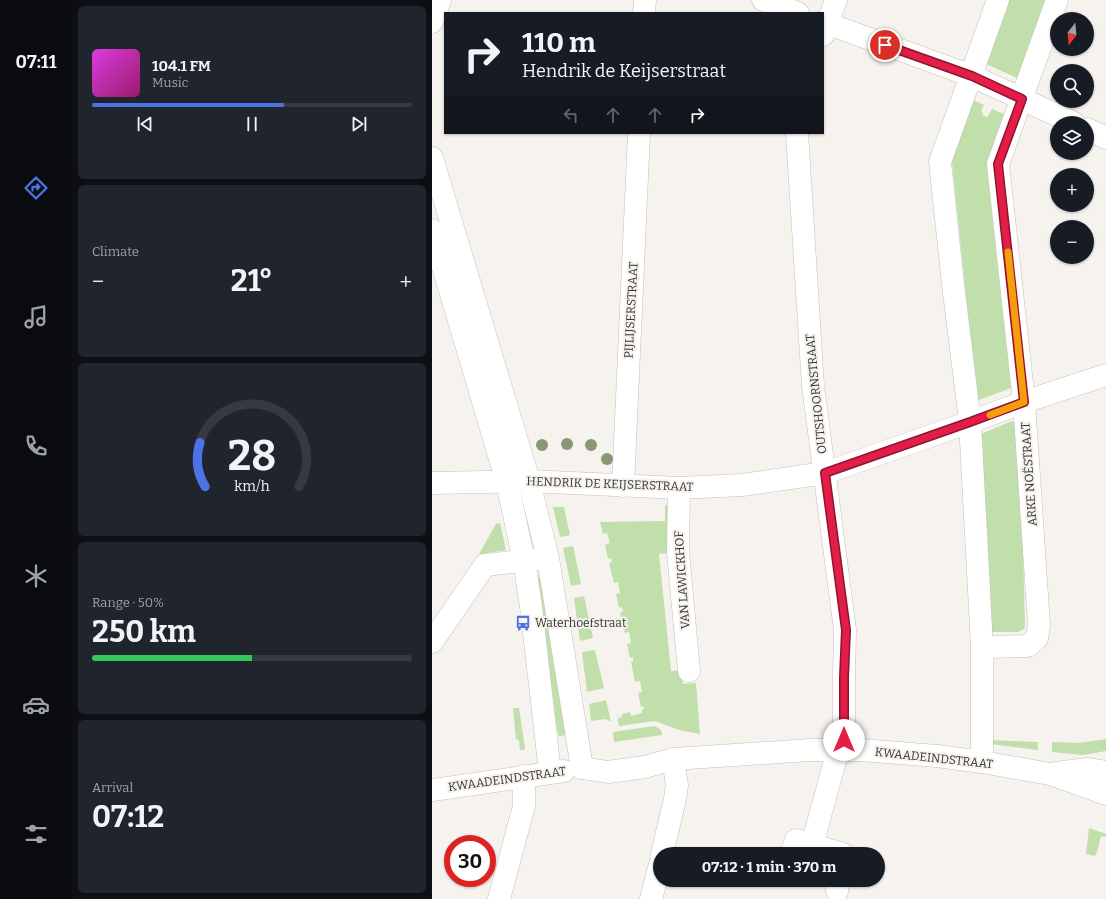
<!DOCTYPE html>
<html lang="en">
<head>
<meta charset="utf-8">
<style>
  :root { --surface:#171b24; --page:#20242c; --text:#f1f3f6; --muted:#9ea1a6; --line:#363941; --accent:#4b73e6 }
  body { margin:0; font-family:Bitter,serif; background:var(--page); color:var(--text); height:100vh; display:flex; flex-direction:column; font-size:15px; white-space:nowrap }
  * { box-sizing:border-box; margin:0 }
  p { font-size:13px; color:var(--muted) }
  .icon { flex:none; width:22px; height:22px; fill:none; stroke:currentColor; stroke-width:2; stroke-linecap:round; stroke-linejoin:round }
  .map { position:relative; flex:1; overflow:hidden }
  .panel { display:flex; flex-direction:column; gap:6px; padding:6px; background:#0d0f14; width:360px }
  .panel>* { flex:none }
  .top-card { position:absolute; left:12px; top:12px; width:380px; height:122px; border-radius:0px; box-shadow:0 1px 3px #0004; background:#171b24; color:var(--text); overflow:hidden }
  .needle { width:26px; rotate:196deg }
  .buttons { position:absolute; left:618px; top:12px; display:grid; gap:8px }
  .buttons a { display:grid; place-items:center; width:44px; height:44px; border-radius:50%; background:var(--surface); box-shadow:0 1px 3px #0004; font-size:20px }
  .speed { position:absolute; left:12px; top:835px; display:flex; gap:8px; font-size:20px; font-weight:700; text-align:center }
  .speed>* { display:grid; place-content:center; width:52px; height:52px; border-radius:50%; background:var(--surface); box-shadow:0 1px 3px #0004; line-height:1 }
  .speed .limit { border:6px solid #d22; background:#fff; color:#111 }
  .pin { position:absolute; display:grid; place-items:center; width:34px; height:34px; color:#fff; margin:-17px; border:2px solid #fff; border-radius:50%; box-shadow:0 1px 4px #0007 }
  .me { position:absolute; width:44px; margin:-22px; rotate:0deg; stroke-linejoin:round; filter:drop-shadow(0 0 3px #0008) }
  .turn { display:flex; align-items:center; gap:14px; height:84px; padding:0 12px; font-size:18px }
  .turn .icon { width:52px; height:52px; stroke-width:2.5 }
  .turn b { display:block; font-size:28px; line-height:34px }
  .lanes { display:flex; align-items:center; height:38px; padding:0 12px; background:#0003; justify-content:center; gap:20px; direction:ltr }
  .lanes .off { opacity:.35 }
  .big { font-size:30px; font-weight:700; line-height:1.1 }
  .panel .card { flex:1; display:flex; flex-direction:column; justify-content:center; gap:6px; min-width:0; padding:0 14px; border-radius:6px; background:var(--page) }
  .panel .dial { align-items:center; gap:0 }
  .dial svg { height:104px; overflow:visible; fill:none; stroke:var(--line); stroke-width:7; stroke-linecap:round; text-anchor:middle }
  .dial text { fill:var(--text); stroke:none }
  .song { display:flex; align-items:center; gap:12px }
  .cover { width:48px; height:48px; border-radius:6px; background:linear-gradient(135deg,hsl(300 70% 55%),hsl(320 70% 35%)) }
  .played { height:4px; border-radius:2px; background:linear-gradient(90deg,var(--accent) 60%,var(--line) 60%) }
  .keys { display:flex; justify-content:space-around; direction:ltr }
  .heat { display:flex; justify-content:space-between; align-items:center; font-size:22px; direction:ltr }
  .charge { height:6px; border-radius:3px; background:linear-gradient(90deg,#34c759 50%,var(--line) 0) }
  .trip { position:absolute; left:221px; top:847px; width:232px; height:40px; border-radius:20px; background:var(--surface); box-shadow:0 1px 3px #0004; font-weight:700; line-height:40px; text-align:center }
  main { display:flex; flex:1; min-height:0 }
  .tabs { display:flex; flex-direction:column; width:72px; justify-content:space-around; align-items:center; background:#090b0e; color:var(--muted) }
  .tabs .icon { width:28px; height:28px }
  .tabs .on { color:var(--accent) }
  .tabs b { font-size:18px; color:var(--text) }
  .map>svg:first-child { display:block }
  .green { fill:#c0dfab }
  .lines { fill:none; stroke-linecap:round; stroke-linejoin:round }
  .minor-casing { stroke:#c4c0bc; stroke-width:23 }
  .minor { stroke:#fff; stroke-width:22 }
  .tree { fill:#889874 }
  .route-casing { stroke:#92132f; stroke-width:10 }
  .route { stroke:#e11d48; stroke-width:7 }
  .slow { stroke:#f59e0b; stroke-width:7 }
  .labels { text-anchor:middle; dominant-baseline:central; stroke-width:4; stroke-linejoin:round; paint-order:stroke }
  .street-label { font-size:12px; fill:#353432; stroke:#f6f2ee }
  .poi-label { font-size:12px; fill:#353432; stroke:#f6f2ee; text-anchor:start }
</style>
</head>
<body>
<main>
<nav class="tabs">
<b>07:11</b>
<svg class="icon on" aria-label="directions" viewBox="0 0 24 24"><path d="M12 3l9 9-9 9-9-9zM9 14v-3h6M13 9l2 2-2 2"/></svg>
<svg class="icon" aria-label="music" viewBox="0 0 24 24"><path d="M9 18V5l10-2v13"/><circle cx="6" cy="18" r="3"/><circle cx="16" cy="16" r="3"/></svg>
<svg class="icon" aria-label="phone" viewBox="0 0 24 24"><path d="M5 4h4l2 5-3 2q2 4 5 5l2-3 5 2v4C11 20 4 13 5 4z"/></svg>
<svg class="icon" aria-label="climate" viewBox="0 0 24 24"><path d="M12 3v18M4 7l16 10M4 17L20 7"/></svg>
<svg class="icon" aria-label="car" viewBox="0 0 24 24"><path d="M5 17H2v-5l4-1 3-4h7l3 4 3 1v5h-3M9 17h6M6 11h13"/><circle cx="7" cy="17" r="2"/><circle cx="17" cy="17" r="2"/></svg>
<svg class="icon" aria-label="filters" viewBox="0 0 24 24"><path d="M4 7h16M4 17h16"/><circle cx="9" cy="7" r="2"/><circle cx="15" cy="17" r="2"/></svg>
</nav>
<section class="panel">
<div class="card">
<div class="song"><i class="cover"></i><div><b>104.1 FM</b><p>Music</p></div></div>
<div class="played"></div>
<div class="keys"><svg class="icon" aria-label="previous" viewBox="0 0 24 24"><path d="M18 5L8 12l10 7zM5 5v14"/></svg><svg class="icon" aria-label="pause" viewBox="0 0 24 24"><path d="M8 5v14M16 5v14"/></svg><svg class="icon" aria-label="next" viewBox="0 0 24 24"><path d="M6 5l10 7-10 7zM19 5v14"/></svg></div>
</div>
<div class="card"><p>Climate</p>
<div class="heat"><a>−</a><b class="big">21°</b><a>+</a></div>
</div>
<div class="card dial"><svg viewBox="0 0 100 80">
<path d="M14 69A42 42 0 1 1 86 69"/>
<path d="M14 69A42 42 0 0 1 10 35" stroke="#4b73e6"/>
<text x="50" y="56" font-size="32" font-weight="700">28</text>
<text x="50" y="72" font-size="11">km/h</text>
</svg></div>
<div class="card"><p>Range · 50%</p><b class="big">250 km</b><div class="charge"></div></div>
<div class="card"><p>Arrival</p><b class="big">07:12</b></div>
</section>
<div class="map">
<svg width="674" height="899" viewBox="0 0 674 899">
  <rect width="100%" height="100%" fill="#f6f2ee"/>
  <g class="green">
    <path d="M576 0H613L585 78 554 64Z"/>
    <path d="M541 100 552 105 549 111 551 113 550 115 555 117 560 109 572 114 557 158 555 168 579 388 547 400H545L520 162V159Z"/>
    <path d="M580 421 583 423 591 548 593 625 592 629 586 632H559L555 527 549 434Z"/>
    <path d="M233 505 238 506 237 553 227 554 239 671 249 670 251 684 264 683 268 734 247 730 223 721 187 726 185 715H186V718L190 717V714L198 712 199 716 210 713V709H212L211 706 209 707 206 693 210 692 208 681 203 682 199 662 201 661V657L198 658 195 644 199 643 197 632 193 633 188 613 191 611 190 607 187 608 184 594 188 593 186 582 182 583 177 563 180 562 179 558 176 559 173 545 178 543 175 533 171 534 168 522 233 521Z"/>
    <path d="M121 507H132L138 535 128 537Z"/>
    <path d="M68 523 74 550 49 554H47L64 524Z"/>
    <path d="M141 546 149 584 139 586 131 548Z"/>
    <path d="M113 576 136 735 127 736 125 729 117 669 102 578Z"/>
    <path d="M152 596 161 638 148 641 142 598Z"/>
    <path d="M163 650 172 688 155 692 150 652Z"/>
    <path d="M174 700 179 722 174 719 159 721 157 704Z"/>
    <path d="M81 708H87L93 748 92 750H88L87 740 84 739Z"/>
    <path d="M222 726 227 728 230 732V735L182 742 181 732Z"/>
    <path d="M674 739V751L651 755 620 752V742L647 743Z"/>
    <path d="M557 740 606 742V750L558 744Z"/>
    <path d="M657 828 674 834V837L669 836 666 849 663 856 654 854Z"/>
  </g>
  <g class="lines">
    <defs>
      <g id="minor">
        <path d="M331 0 366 13"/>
        <path d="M212 13 213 0"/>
        <path d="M0 22 8 0"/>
        <path d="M391 22 540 76 642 123"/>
        <path d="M391 35 404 0"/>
        <path d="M655 129 674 138"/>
        <path d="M365 133 381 386 413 630 412 677V740L403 761 380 845"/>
        <path d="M0 158 97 481 116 558 150 768"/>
        <path d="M0 230 75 482 92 561 99 606 118 772"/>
        <path d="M0 483 97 481 247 488 310 485 393 473 538 422 592 402 674 375"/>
        <path d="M191 486 207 133"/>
        <path d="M247 488 246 552 257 671"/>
        <path d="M0 642 53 565 107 559"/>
        <path d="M550 647 596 646 605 638 607 625 592 402 566 164 625 0"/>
        <path d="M550 762V647L538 422 521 284 508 162 566 0"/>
        <path d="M150 768 176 772 213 767 241 759 378 750H429L505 756 550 762 618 774 674 794"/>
        <path d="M624 773 656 769 674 772"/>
        <path d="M0 790 132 771"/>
        <path d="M230 854 243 799 245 785 241 759"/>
        <path d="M359 854 364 840 411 854"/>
        <path d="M405 891 407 880"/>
        <path d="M67 899 92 806V776"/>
        <path d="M219 899 228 864"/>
      </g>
    </defs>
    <use href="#minor" class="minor-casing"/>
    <use href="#minor" class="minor"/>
  </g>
  <g class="tree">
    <circle cx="135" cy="444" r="6"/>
    <circle cx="110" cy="445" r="6"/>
    <circle cx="159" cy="445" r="6"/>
    <circle cx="175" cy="459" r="6"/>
  </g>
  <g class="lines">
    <defs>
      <path id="route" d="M412 740V677L414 630 393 473 538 422 592 402 566 164 590 99 540 76 453 45"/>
    </defs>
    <use href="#route" class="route-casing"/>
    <use href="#route" class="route"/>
    <path class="slow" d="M558 415 592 402 576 252"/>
  </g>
  <defs>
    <symbol id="bus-bare" viewBox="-9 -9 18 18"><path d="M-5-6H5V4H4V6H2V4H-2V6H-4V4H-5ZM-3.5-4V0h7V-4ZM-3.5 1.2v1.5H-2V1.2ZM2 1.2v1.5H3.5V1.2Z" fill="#4b73e6" stroke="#f6f2ee" stroke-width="2.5" paint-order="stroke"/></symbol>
  </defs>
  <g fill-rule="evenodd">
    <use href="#bus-bare" x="80" y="612" width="22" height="22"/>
  </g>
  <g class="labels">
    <g class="street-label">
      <text transform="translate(199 310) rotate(-87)">PIJLIJSERSTRAAT</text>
      <text transform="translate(384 394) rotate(-96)">OUTSHOORNSTRAAT</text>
      <text transform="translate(597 474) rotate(-94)">ARKE NOËSTRAAT</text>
      <text transform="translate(178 484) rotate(2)">HENDRIK DE KEIJSERSTRAAT</text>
      <text transform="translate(250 580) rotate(-94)">VAN LAWICKHOF</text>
      <text transform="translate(502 758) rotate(6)">KWAADEINDSTRAAT</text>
      <text transform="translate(75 779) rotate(-8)">KWAADEINDSTRAAT</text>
    </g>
    <g class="poi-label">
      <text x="103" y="623">Waterhoefstraat</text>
    </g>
  </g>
</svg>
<div class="buttons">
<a><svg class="needle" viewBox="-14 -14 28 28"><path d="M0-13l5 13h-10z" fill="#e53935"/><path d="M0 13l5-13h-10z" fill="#9ea1a6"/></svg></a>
<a><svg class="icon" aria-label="search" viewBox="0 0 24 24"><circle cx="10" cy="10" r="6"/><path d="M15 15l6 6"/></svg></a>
<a><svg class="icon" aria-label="layers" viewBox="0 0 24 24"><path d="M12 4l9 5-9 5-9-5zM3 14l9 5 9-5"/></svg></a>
<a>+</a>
<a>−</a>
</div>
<div class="speed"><div class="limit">30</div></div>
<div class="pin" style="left:453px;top:45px;background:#d93025"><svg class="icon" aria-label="arrive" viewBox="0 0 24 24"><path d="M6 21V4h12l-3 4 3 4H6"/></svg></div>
<svg class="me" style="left:412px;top:740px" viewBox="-20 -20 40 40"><circle r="19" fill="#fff"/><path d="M0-13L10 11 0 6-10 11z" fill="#e11d48"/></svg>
<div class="trip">07:12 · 1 min · 370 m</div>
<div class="top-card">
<div class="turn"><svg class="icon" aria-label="right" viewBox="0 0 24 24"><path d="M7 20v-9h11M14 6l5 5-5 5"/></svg><div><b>110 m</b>Hendrik de Keijserstraat</div></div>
<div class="lanes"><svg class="icon off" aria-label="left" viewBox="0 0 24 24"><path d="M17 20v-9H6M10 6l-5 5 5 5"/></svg><svg class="icon off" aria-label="ahead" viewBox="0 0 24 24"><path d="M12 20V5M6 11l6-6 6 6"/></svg><svg class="icon off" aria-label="ahead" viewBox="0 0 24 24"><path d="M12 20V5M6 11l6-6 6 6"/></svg><svg class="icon" aria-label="right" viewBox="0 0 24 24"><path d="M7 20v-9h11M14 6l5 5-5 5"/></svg></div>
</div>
</div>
</main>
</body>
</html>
